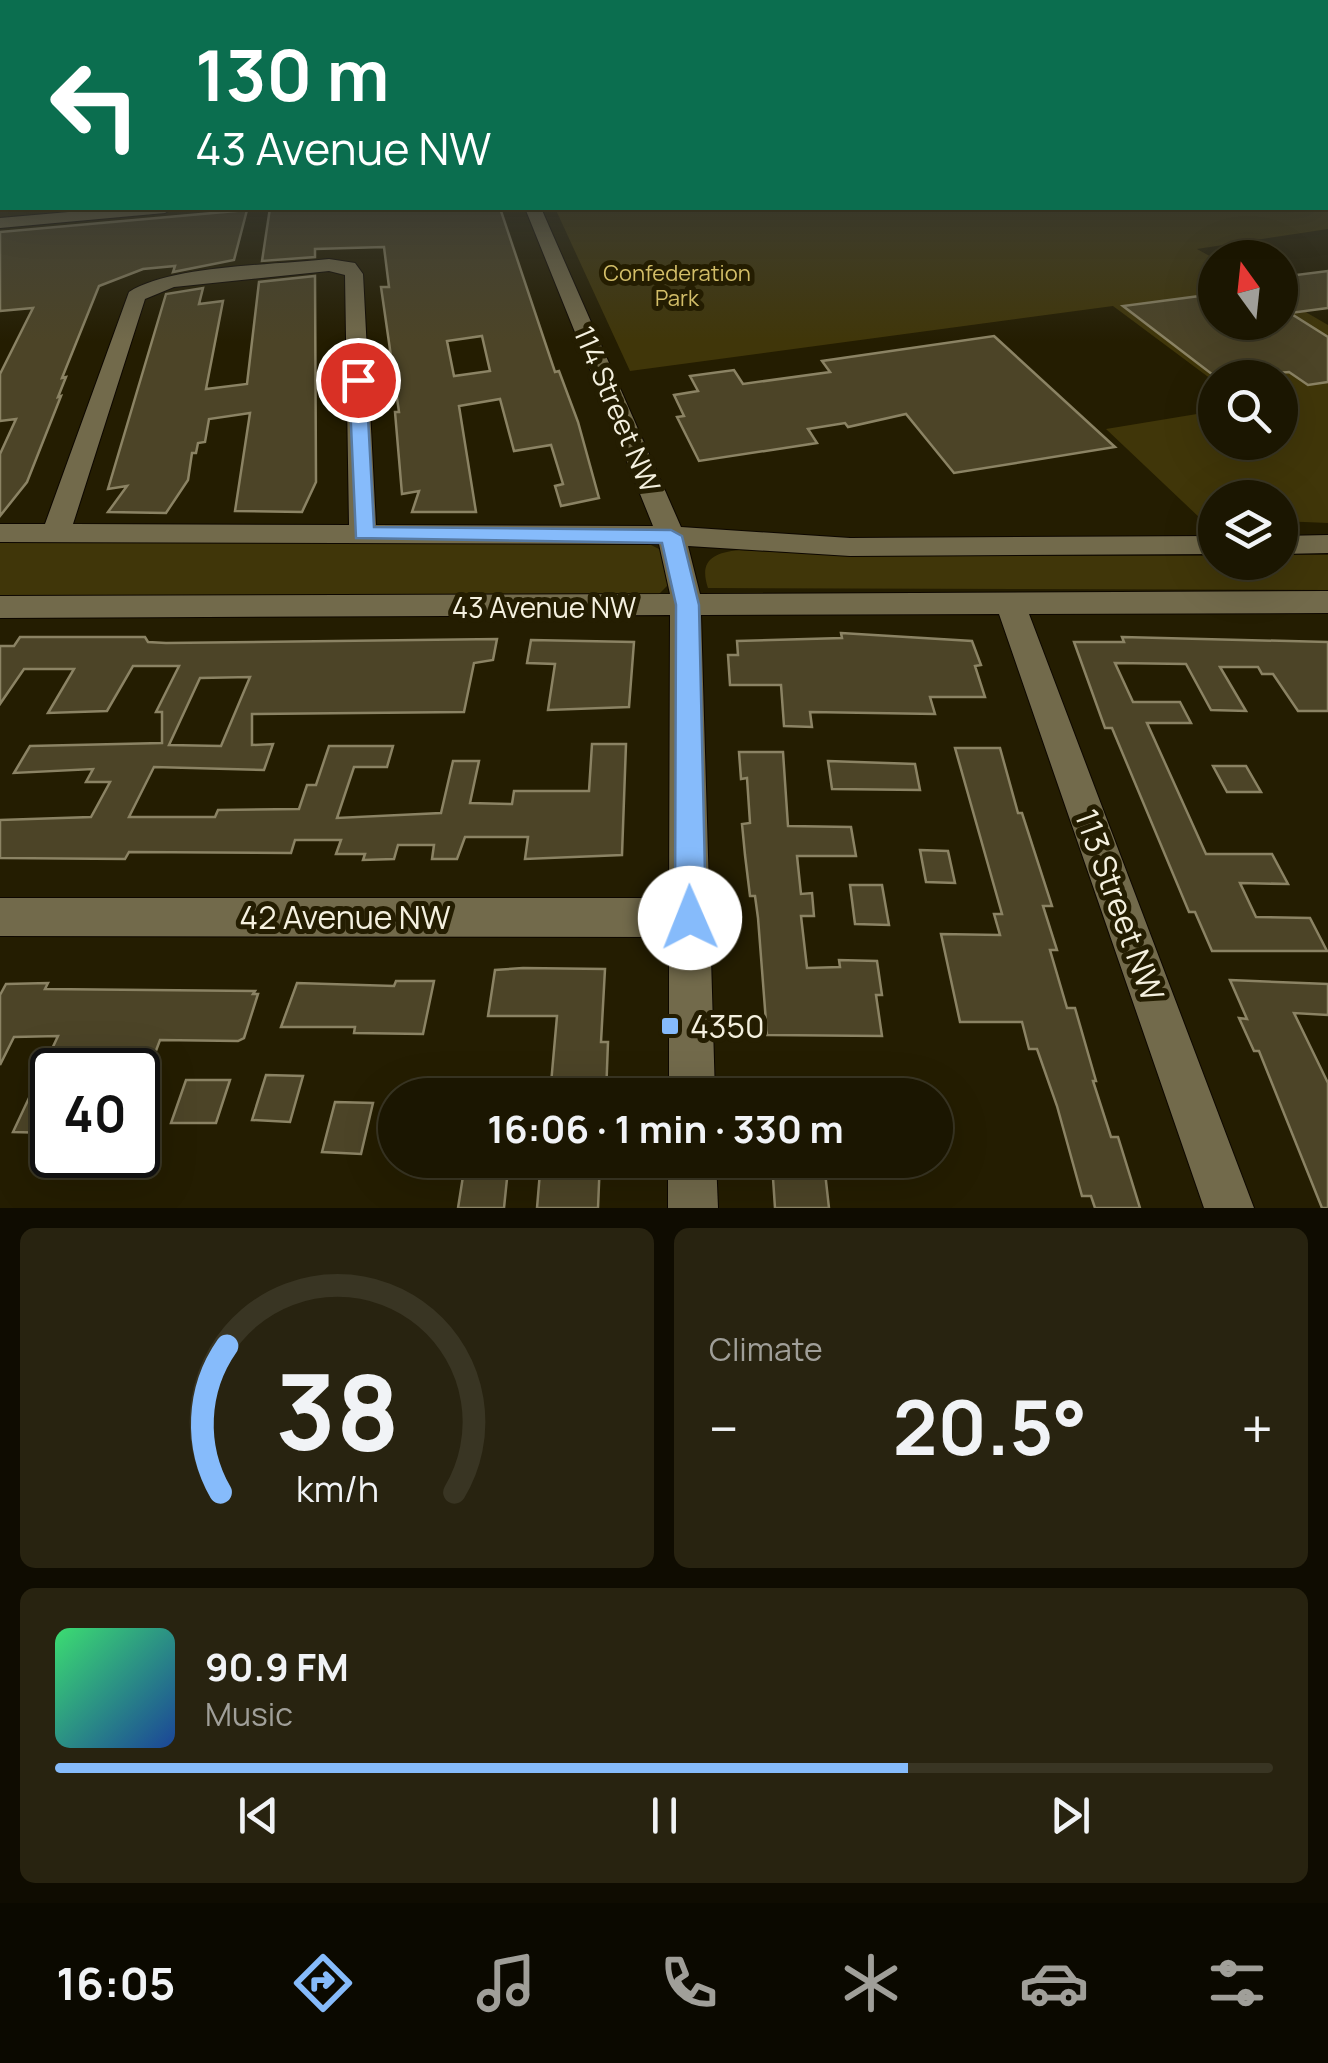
<!DOCTYPE html>
<html lang="en">
<head>
<meta charset="utf-8">
<style>
  :root { --surface:#1b1601; --page:#282310; --text:#f1f3f6; --muted:#a09f99; --line:#393523; --accent:#86bbfb }
  body { margin:0; font-family:Manrope,sans-serif; background:var(--page); color:var(--text); height:100vh; display:flex; flex-direction:column; font-size:38px; white-space:nowrap }
  * { box-sizing:border-box; margin:0 }
  p { font-size:32px; color:var(--muted) }
  .icon { flex:none; width:55px; height:55px; fill:none; stroke:currentColor; stroke-width:2; stroke-linecap:round; stroke-linejoin:round }
  .map { position:relative; height:1208px; overflow:hidden }
  .side { display:flex; flex-direction:column; gap:20px; padding:20px; background:#0f0c01; flex:1 }
  .side>* { flex:none }
  .guide { position:absolute; left:0px; top:0px; width:1330px; height:210px; box-shadow:0 10px 40px #0002,0 0 0 2px var(--line); background:#0b6e4f; color:#fff; overflow:hidden }
  .needle { width:65px; rotate:345deg }
  .tools { position:absolute; left:1198px; top:240px; display:grid; gap:20px }
  .tools a { display:grid; place-items:center; width:100px; height:100px; border-radius:50%; background:var(--surface); box-shadow:0 10px 40px #0002,0 0 0 2px var(--line); font-size:50px }
  .speed { position:absolute; left:30px; top:1048px; display:flex; gap:20px; font-size:50px; font-weight:700; text-align:center }
  .speed>* { display:grid; place-content:center; width:130px; height:130px; border-radius:50%; background:var(--surface); box-shadow:0 10px 40px #0002,0 0 0 2px var(--line); line-height:1 }
  .speed .limit { border:5px solid #111; border-radius:15px; background:#fff; color:#111 }
  .pin { position:absolute; display:grid; place-items:center; width:85px; height:85px; color:#fff; margin:-42px; border:5px solid #fff; border-radius:50%; box-shadow:0 2px 10px #0007 }
  .me { position:absolute; width:110px; margin:-55px; rotate:359deg; stroke-linejoin:round; filter:drop-shadow(0 0 8px #0008) }
  .turn { display:flex; align-items:center; gap:35px; height:210px; padding:0 30px; font-size:45px }
  .turn .icon { width:130px; height:130px; stroke-width:2.5 }
  .turn b { display:block; font-size:70px; line-height:85px }
  .big { font-size:75px; font-weight:700; line-height:1.1 }
  .side .tile { flex:1; display:flex; flex-direction:column; justify-content:center; gap:15px; min-width:0; padding:0 35px; border-radius:15px; background:var(--page) }
  .side .dial { align-items:center; gap:0 }
  .dial svg { height:260px; overflow:visible; fill:none; stroke:var(--line); stroke-width:7; stroke-linecap:round; text-anchor:middle }
  .dial text { fill:var(--text); stroke:none }
  .song { display:flex; align-items:center; gap:30px }
  .cover { width:120px; height:120px; border-radius:15px; background:linear-gradient(135deg,hsl(140 70% 55%),hsl(220 70% 35%)) }
  .played { height:10px; border-radius:5px; background:linear-gradient(90deg,var(--accent) 70%,var(--line) 70%) }
  .keys { display:flex; justify-content:space-around; direction:ltr }
  .heat { display:flex; justify-content:space-between; align-items:center; font-size:55px; direction:ltr }
  .side .tiles { flex:1; display:grid; gap:20px; grid-template-columns:1fr 1fr }
  .tile:last-child { grid-column:span 2 }
  .trip { position:absolute; left:378px; top:1078px; width:575px; height:100px; border-radius:50px; background:var(--surface); box-shadow:0 10px 40px #0002,0 0 0 2px var(--line); font-weight:700; line-height:100px; text-align:center }
  .dock { display:flex; height:160px; justify-content:space-around; align-items:center; background:#0b0900; color:var(--muted) }
  .dock .icon { width:70px; height:70px }
  .dock .current { color:var(--accent) }
  .dock b { font-size:45px; color:var(--text) }
  .map>svg:first-child { display:block }
  .green { fill:#403609 }
  .building { fill:#4c4427; stroke:#8b8364; stroke-width:2.5; fill-rule:evenodd }
  .lines { fill:none; stroke-linecap:round; stroke-linejoin:round }
  .minor-casing { stroke:#0d0700; stroke-width:2 }
  .highway-casing { stroke:#0d0700; stroke-width:2 }
  .minor { fill:#726a4b; fill-rule:evenodd }
  .highway { fill:#c3a939; fill-rule:evenodd }
  .route { fill:#86bbfb; stroke:#577aa3; stroke-width:2.5 }
  .poi-dot { fill:#86bbfb; stroke:#241d01; stroke-width:4 }
  .labels { text-anchor:middle; dominant-baseline:central; stroke-width:10; stroke-linejoin:round; paint-order:stroke }
  .far-park-label { font-size:22px; fill:#d3be68; stroke:#241d01 }
  .street-label { font-size:28px; fill:#f4f0df; stroke:#241d01 }
  .near-street-label { font-size:32px; fill:#f4f0df; stroke:#241d01 }
  .near-poi-label { font-size:32px; fill:#f4f0df; stroke:#241d01; text-anchor:start }
</style>
</head>
<body>
<div class="map">
<svg width="1328" height="1208" viewBox="0 0 1328 1208">
  <rect width="100%" height="100%" fill="#241d01"/>
  <g class="green">
    <path d="M1328 172V229L1197 249 1215 259V322H1280V297L1328 325V523L1280 521V498H1215V520L1201 519 1106 429 1215 411V442H1280V378H1215V382L1113 306 630 371 555 208H1328Z"/>
    <path d="M0 542H645L661 550 668 585 659 594 0 596Z"/>
    <path d="M739 550 854 556H1215V562H1280V555H1328V590L708 588C699 561 712 553 739 550Z"/>
  </g>
  <g class="building">
    <path d="M270 208H500L555 372 559 371 578 422 599 498 561 506 555 486 563 484 551 445 514 451 500 399 459 406 476 512H412L419 491 402 494 395 412H399L381 287H389L384 247 315 249V257L262 261ZM482 336 490 371 454 376 447 341Z"/>
    <path d="M247 210 234 260 173 272 175 266 143 269 99 286 62 378 66 377 58 397 61 396 27 482 0 516V454L16 419 0 421V374L33 308 0 311V232Z"/>
    <path d="M1328 271V308L1290 313 1328 337V382L1308 385 1289 372 1217 378 1123 306 1215 294V322H1280V277Z"/>
    <path d="M315 276 316 482 302 512 235 511 250 413 209 419 205 442 198 443 196 453H192L188 480 166 513 108 512 127 486 108 489 166 294 203 288 199 304 223 301 206 389 247 384 259 282Z"/>
    <path d="M994 336 1115 447 954 473 906 414 848 427 845 423 808 429 817 443 699 461 677 417 684 416 674 395 698 391 690 376 734 370 743 384 830 372 822 361Z"/>
    <path d="M841 633 972 641 981 665 975 666 985 697H930L935 714 810 712 812 727 784 726 781 685H730L728 655H738L737 641 842 638Z"/>
    <path d="M20 637H145L148 642 166 643 497 639 493 660 474 663 464 712 252 714V745L273 744 264 770 154 767 129 817H215L218 810 299 809 307 785H316L329 746H393L387 767H354L337 818 441 813 453 761H479L470 803 512 804 514 791H589L592 744H626L622 855 525 859 528 837H465L457 859H432L434 845H398L394 859 363 860 365 854H336L341 840H295L291 853 129 852 125 859 0 858V820L91 817 110 782H86L93 769 14 773 30 746 162 743V712H156L179 666H133L107 711 48 713 74 669H24L0 704V646H14ZM250 677 221 746 169 745 200 678Z"/>
    <path d="M1122 637 1328 642V711H1298L1273 674H1262L1258 667H1220L1246 711 1211 710 1186 664 1115 663 1133 702H1180L1191 723H1147L1206 854H1272L1288 884 1240 883 1256 917 1310 918 1327 951H1212L1195 912H1189L1112 728H1105L1074 642H1124Z"/>
    <path d="M531 640 634 642 629 707 548 710 555 664 527 663Z"/>
    <path d="M955 748H1000L1018 813H1022L1052 906H1043L1057 950H1050L1067 1008H1075L1096 1081H1093L1111 1137H1118L1140 1208H1095L1091 1196H1082L1057 1106 1037 1049H1029L1022 1022H960L941 934 1000 935 994 914H1002Z"/>
    <path d="M739 752H783L788 826 851 827 856 856H797L801 894 812 893 814 916H801L807 968 840 967 839 960 877 961 882 995H876L882 1036 767 1035 758 918 755 896H750L745 855 742 824 750 823 747 778 741 779Z"/>
    <path d="M828 761 915 764 920 790 832 789Z"/>
    <path d="M1213 766H1246L1261 792H1227Z"/>
    <path d="M920 850 948 851 955 883 926 882Z"/>
    <path d="M850 885H882L889 925 855 924Z"/>
    <path d="M523 968 605 969 601 1042H608L606 1095H550L557 1016H488L495 970Z"/>
    <path d="M1230 980 1328 984V1015L1294 1013 1328 1083V1208H1322L1259 1051H1254L1239 1018 1247 1019Z"/>
    <path d="M396 981H434L423 1034 354 1033 355 1027H281L297 983 394 986Z"/>
    <path d="M48 983 45 989 255 991 253 994H258L244 1038 238 1041 160 1040 139 1096 138 1055H92L90 1061 52 1058V1133L13 1132 58 1036 14 1037 0 1065V995L6 984Z"/>
    <path d="M266 1075 303 1076 290 1122 252 1120Z"/>
    <path d="M450 1078H491L489 1095H447Z"/>
    <path d="M186 1080H230L216 1123H171Z"/>
    <path d="M335 1102 373 1103 361 1154 322 1152Z"/>
    <path d="M541 1160H600L598 1208H537Z"/>
    <path d="M772 1163H824L829 1208H775Z"/>
    <path d="M508 1169 504 1208H458L464 1170Z"/>
  </g>
  <g class="lines">
    <defs>
      <g id="minor">
        <path d="M115 208H173L165 213 0 228V218Z"/>
        <path d="M525 208H541L681 527 850 538 1215 536V554L850 556 688 546 700 594 1328 591V613L1029 614 1254 1208H1204L999 614 701 615 715 1095H669V937L0 936V898H669L670 615 0 618V596L670 594 659 544 0 542V524H45L129 292C171 265 277 265 329 259L355 263 363 274 376 525 653 526ZM329 271 345 275 349 525 73 524 145 299 174 287Z"/>
        <path d="M1328 535V553L1280 554V536Z"/>
        <path d="M668 1160H716L718 1208H668Z"/>
      </g>
      <path id="highway" d="M2 172V182L0 183V173Z"/>
    </defs>
    <use href="#minor" class="minor-casing"/>
    <use href="#highway" class="highway-casing"/>
    <use href="#minor" class="minor"/>
    <use href="#highway" class="highway"/>
  </g>
  <linearGradient id="sky" x2="0" y2="1"><stop stop-color="#141001"/><stop offset="0.5" stop-color="#3f4038"/><stop offset="1" stop-color="#3f4038" stop-opacity="0"/></linearGradient>
  <rect width="1328" height="341" fill="url(#sky)"/>
  <path class="route" d="M358 375 366 380 374 527 671 530 682 536 699 605 706 918 701 928 690 933 680 928 675 918 676 605 662 543 356 538 349 380Z"/>
  <rect class="poi-dot" x="660" y="1016" width="20" height="20" rx="5"/>
  <g class="labels">
    <g class="far-park-label">
      <text x="677" y="273">Confederation<tspan x="677" dy="25">Park</tspan></text>
    </g>
    <g class="street-label">
      <text transform="translate(618 409) rotate(67)">114 Street NW</text>
      <text x="544" y="607">43 Avenue NW</text>
    </g>
    <g class="near-street-label">
      <text transform="translate(1120 905) rotate(70)">113 Street NW</text>
      <text x="345" y="917">42 Avenue NW</text>
    </g>
    <g class="near-poi-label">
      <text x="690" y="1026">4350</text>
    </g>
  </g>
</svg>
<div class="tools">
<a><svg class="needle" viewBox="-14 -14 28 28"><path d="M0-13l5 13h-10z" fill="#e53935"/><path d="M0 13l5-13h-10z" fill="#a09f99"/></svg></a>
<a><svg class="icon" aria-label="search" viewBox="0 0 24 24"><circle cx="10" cy="10" r="6"/><path d="M15 15l6 6"/></svg></a>
<a><svg class="icon" aria-label="layers" viewBox="0 0 24 24"><path d="M12 4l9 5-9 5-9-5zM3 14l9 5 9-5"/></svg></a>
</div>
<div class="speed"><div class="limit">40</div></div>
<div class="pin" style="left:358px;top:380px;background:#d93025"><svg class="icon" aria-label="arrive" viewBox="0 0 24 24"><path d="M6 21V4h12l-3 4 3 4H6"/></svg></div>
<svg class="me" style="left:690px;top:918px" viewBox="-20 -20 40 40"><circle r="19" fill="#fff"/><path d="M0-13L10 11 0 6-10 11z" fill="#86bbfb"/></svg>
<div class="trip">16:06 · 1 min · 330 m</div>
<div class="guide">
<div class="turn"><svg class="icon" aria-label="left" viewBox="0 0 24 24"><path d="M17 20v-9H6M10 6l-5 5 5 5"/></svg><div><b>130 m</b>43 Avenue NW</div></div>
</div>
</div>
<section class="side">
<div class="tiles">
<div class="tile dial"><svg viewBox="0 0 100 80">
<path d="M14 69A42 42 0 1 1 86 69"/>
<path d="M14 69A42 42 0 0 1 16 24" stroke="#86bbfb"/>
<text x="50" y="56" font-size="32" font-weight="700">38</text>
<text x="50" y="72" font-size="11">km/h</text>
</svg></div>
<div class="tile"><p>Climate</p>
<div class="heat"><a>−</a><b class="big">20.5°</b><a>+</a></div>
</div>
<div class="tile">
<div class="song"><i class="cover"></i><div><b>90.9 FM</b><p>Music</p></div></div>
<div class="played"></div>
<div class="keys"><svg class="icon" aria-label="previous" viewBox="0 0 24 24"><path d="M18 5L8 12l10 7zM5 5v14"/></svg><svg class="icon" aria-label="pause" viewBox="0 0 24 24"><path d="M8 5v14M16 5v14"/></svg><svg class="icon" aria-label="next" viewBox="0 0 24 24"><path d="M6 5l10 7-10 7zM19 5v14"/></svg></div>
</div>
</div>
</section>
<nav class="dock">
<b>16:05</b>
<svg class="icon current" aria-label="directions" viewBox="0 0 24 24"><path d="M12 3l9 9-9 9-9-9zM9 14v-3h6M13 9l2 2-2 2"/></svg>
<svg class="icon" aria-label="music" viewBox="0 0 24 24"><path d="M9 18V5l10-2v13"/><circle cx="6" cy="18" r="3"/><circle cx="16" cy="16" r="3"/></svg>
<svg class="icon" aria-label="phone" viewBox="0 0 24 24"><path d="M5 4h4l2 5-3 2q2 4 5 5l2-3 5 2v4C11 20 4 13 5 4z"/></svg>
<svg class="icon" aria-label="climate" viewBox="0 0 24 24"><path d="M12 3v18M4 7l16 10M4 17L20 7"/></svg>
<svg class="icon" aria-label="car" viewBox="0 0 24 24"><path d="M5 17H2v-5l4-1 3-4h7l3 4 3 1v5h-3M9 17h6M6 11h13"/><circle cx="7" cy="17" r="2"/><circle cx="17" cy="17" r="2"/></svg>
<svg class="icon" aria-label="filters" viewBox="0 0 24 24"><path d="M4 7h16M4 17h16"/><circle cx="9" cy="7" r="2"/><circle cx="15" cy="17" r="2"/></svg>
</nav>
</body>
</html>
